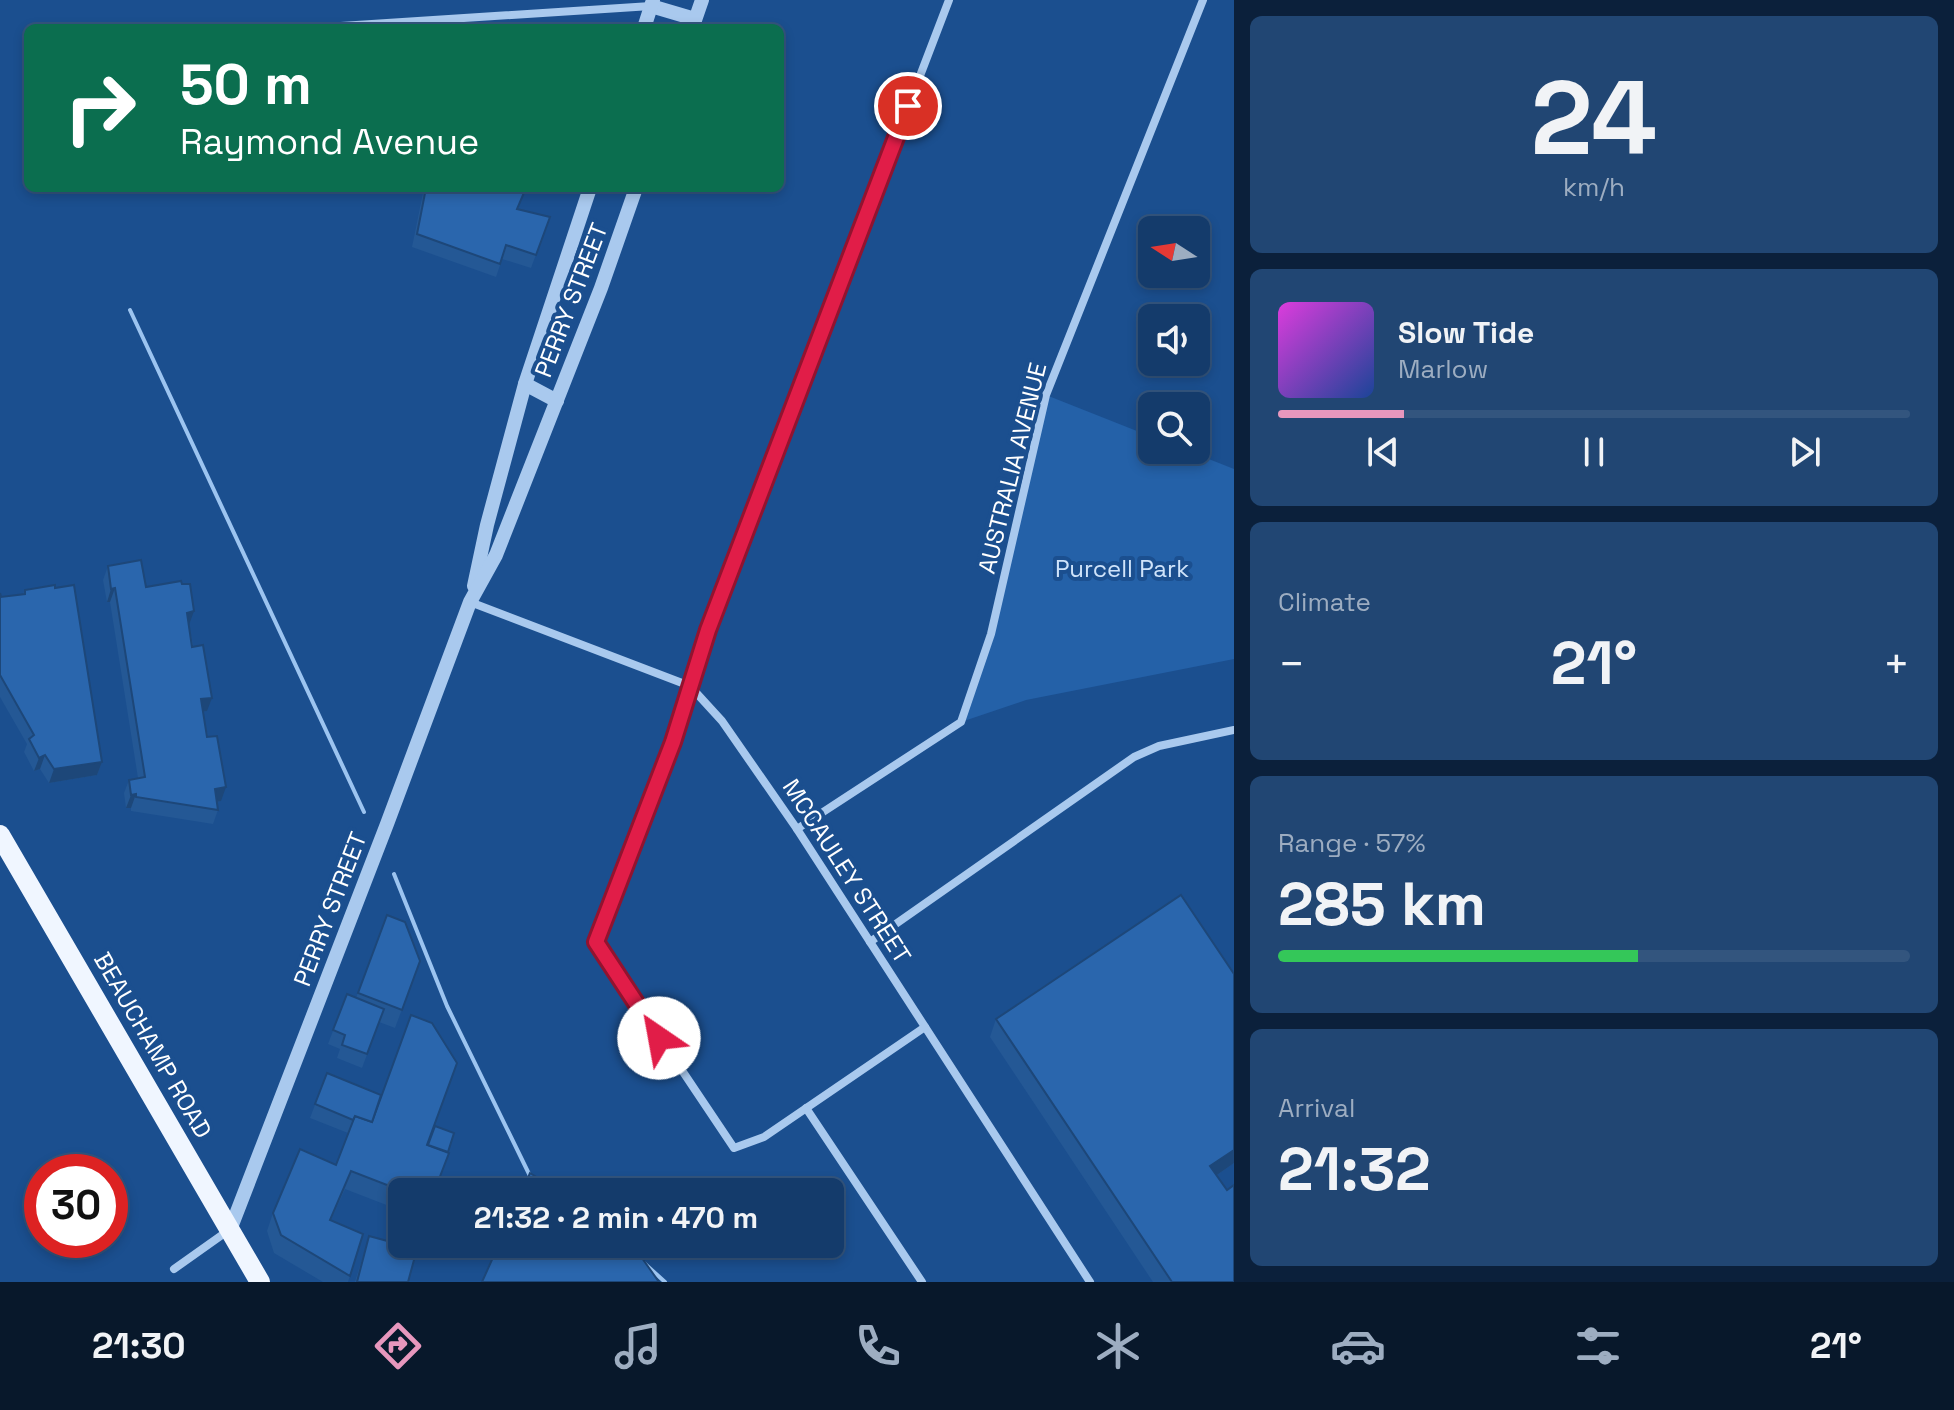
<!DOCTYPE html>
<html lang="en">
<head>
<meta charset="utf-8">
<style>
  :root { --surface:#143b6b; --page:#214673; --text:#f1f3f6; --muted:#9dadc1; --line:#33557e; --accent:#e797bd }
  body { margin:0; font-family:"Space Grotesk",sans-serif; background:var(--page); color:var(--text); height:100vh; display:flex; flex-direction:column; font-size:30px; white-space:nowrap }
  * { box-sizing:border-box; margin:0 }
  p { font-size:26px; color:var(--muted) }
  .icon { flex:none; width:44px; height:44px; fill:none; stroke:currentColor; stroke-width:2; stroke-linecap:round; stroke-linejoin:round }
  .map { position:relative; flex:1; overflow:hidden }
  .panel { display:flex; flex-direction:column; gap:16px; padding:16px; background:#0b203b; width:720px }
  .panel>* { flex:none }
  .banner { position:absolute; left:24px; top:24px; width:760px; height:168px; border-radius:12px; box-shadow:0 4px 12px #0003,0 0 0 2px var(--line); background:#0b6e4f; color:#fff; overflow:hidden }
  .needle { width:52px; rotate:282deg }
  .fabs { position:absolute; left:1138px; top:216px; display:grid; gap:16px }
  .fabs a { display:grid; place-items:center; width:72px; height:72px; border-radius:12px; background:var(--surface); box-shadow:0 4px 12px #0003,0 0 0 2px var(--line); font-size:40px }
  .speed { position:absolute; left:24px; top:1154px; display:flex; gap:16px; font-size:40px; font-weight:700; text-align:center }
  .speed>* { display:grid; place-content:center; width:104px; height:104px; border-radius:50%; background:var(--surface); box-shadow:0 4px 12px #0003,0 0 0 2px var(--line); line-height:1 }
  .speed .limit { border:12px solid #d22; background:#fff; color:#111 }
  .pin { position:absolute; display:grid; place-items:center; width:68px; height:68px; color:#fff; margin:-34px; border:4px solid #fff; border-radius:50%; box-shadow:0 2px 8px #0007 }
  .me { position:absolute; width:88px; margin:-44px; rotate:327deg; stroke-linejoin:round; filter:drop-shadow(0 0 6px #0008) }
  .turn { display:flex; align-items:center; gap:28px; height:168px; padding:0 24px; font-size:36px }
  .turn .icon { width:104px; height:104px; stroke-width:2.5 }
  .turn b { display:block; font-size:56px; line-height:68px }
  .big { font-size:60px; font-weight:700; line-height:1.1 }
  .panel .tile { flex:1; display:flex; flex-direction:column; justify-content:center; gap:12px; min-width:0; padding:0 28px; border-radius:12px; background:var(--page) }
  .panel .dial { align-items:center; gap:0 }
  .dial b { font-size:104px; line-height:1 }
  .song { display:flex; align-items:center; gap:24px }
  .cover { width:96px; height:96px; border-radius:12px; background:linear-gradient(135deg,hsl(300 70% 55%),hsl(220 70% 35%)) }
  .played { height:8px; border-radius:4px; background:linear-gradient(90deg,var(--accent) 20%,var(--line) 20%) }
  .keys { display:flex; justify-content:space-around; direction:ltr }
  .heat { display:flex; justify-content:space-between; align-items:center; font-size:44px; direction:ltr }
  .charge { height:12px; border-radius:6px; background:linear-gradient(90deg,#34c759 57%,var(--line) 0) }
  .trip { position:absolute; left:388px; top:1178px; width:456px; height:80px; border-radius:12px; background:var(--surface); box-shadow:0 4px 12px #0003,0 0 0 2px var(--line); font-weight:700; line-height:80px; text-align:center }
  .dock { display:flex; height:128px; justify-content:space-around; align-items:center; background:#08182b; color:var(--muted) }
  .dock .icon { width:56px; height:56px }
  .dock .current { color:var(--accent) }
  .dock b { font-size:36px; color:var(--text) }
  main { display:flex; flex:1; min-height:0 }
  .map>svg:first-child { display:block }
  .green { fill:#2461a8 }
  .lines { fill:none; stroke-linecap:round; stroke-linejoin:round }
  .stream { stroke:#9cc4f0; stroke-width:4 }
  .minor { stroke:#a9c9ee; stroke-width:8 }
  .tertiary { stroke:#a9c9ee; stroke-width:14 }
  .primary { stroke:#f0f6ff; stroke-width:20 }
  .wall { fill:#245895 }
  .shaded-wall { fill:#1d4779 }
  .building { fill:#2a66ad; stroke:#1d4779; stroke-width:2 }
  .route-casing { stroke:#92132f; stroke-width:20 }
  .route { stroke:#e11d48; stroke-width:14 }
  .labels { text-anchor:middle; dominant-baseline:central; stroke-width:8; stroke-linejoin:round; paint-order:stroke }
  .street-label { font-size:24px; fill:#fff; stroke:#1b4f8f }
  .park-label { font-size:24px; fill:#cfe3fa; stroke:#1b4f8f }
</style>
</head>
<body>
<main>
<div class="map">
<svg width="1234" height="1282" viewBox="0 0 1234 1282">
  <rect width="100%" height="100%" fill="#1b4f8f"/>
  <path class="green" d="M1046 395 1152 437V450H1186L1234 469V659L1026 700 961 722 991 634Z"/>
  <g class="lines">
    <g class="stream">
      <path d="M130 310 364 812"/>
      <path d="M394 874 447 1006 531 1178"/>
      <path d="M644 1263 665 1282"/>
    </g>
    <g class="minor">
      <path d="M310 28 651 6"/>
      <path d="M470 602 690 686 722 721 797 829 1090 1282"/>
      <path d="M797 829 961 722 991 634 1046 395 1203 0"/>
      <path d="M870 942 1134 757 1159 746 1234 730"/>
      <path d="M925 1027 764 1137 734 1148 596 942 673 742 708 630 949 0"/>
      <path d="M806 1108 922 1282"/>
      <path d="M174 1269 229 1230"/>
    </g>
    <g class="tertiary">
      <path d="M651 6 695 19"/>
      <path d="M693 26 702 0"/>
      <path d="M644 28 653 0"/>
      <path d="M525 384 557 401"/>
      <path d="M474 586 487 525 525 384 590 188"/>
      <path d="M230 1230 387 824 470 602 496 555 601 288 636 188"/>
    </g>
    <path class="primary" d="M0 835 260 1282"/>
  </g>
  <g class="wall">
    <path d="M424 188H526L518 209 550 217 531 268 502 259 496 277 412 247Z"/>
    <path d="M108 566 146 587 189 625 207 711 203 712 221 801 217 802 218 810 213 824 131 811V808H126L124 793 129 780 138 778 110 602H107L103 580Z"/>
    <path d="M55 588 102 762 97 775 49 783 40 769 34 771 24 752 27 744 0 697V593L1 597 23 594 25 590Z"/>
    <path d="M387 915 420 961 395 1028 379 1022 362 1068 337 1058 340 1049 328 1044 347 994 356 998Z"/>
    <path d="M1234 974V1163L1217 1175 1227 1190 1234 1282H1153L990 1037 996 1019Z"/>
    <path d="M327 1073 427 1145 434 1192H402V1211L345 1189 331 1220 363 1234 348 1282H323L274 1253 267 1231 273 1213 336 1165 348 1133 310 1118Z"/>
    <path d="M369 1236 408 1282H355Z"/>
  </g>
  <g class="shaded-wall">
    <path d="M115 588 110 602H107L111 589Z"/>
    <path d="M194 611 189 625 187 613Z"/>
    <path d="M212 698 207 711 196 713 201 699Z"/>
    <path d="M45 755 40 769 34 771 39 758Z"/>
    <path d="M102 762 97 775 49 783 54 769Z"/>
    <path d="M226 787 221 801 211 803 215 789Z"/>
    <path d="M136 794 131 808H126L131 795Z"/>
    <path d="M1234 1150V1163L1204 1184 1210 1166Z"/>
  </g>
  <g class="building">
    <path d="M426 188H526L517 209 550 217 536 255 506 245 500 264 417 234Z"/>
    <path d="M141 560 146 587 181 581 182 584H190L194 611 187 613 192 647 203 645 212 698 201 699 207 737 217 736 226 787 215 789 218 810 136 797V794L131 795 129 780 145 777 115 588 111 589 108 566Z"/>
    <path d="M55 585V588L74 585 102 762 54 769 45 755 39 758 29 739 34 735 0 675V593L1 597 25 594V590Z"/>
    <path d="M1181 895 1234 974V1150L1210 1166 1227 1190 1234 1185V1282H1172L996 1019Z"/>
    <path d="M387 915 405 922 420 961 402 1010 358 993Z"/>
    <path d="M347 994 384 1009 367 1054 342 1045 345 1035 333 1030Z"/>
    <path d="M411 1015 432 1023 457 1063 427 1145 449 1153 434 1192H405L351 1171 330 1220 363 1234 350 1276 281 1235 273 1213 300 1149 336 1165 355 1116 372 1122Z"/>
    <path d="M327 1073 381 1095 372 1122 355 1116 353 1120 315 1104Z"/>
    <path d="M435 1126 454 1133 448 1152 428 1145Z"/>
    <path d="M530 1173 560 1192H522Z"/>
    <path d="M369 1236 417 1249 408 1282H357Z"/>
    <path d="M499 1244H632L659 1282H482Z"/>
  </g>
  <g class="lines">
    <defs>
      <path id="route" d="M659 1038 596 942 673 742 708 630 908 106"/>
    </defs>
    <use href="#route" class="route-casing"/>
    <use href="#route" class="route"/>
  </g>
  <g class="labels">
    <g class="street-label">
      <text transform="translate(571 300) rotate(-69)">PERRY STREET</text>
      <text transform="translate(1012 468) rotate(-76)">AUSTRALIA AVENUE</text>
      <text transform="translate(847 871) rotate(57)">MCCAULEY STREET</text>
      <text transform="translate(330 909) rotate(-69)">PERRY STREET</text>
      <text transform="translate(153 1045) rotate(60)">BEAUCHAMP ROAD</text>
    </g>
    <g class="park-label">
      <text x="1122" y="568">Purcell Park</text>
    </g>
  </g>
</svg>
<div class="fabs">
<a><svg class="needle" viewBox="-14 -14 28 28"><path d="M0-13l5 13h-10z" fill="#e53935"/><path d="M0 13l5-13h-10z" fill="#9dadc1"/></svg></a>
<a><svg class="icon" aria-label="sound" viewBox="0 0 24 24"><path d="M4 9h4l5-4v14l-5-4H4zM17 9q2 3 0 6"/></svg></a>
<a><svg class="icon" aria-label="search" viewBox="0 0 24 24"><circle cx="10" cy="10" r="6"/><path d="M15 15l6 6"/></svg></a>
</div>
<div class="speed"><div class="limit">30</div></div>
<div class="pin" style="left:908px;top:106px;background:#d93025"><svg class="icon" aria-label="arrive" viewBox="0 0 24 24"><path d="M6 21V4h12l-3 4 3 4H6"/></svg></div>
<svg class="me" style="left:659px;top:1038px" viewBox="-20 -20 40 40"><circle r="19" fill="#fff"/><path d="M0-13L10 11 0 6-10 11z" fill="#e11d48"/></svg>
<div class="trip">21:32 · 2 min · 470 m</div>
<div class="banner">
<div class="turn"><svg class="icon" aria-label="right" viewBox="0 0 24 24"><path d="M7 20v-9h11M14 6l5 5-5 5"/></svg><div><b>50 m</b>Raymond Avenue</div></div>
</div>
</div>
<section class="panel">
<div class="tile dial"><b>24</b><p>km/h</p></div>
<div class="tile">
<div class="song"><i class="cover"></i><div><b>Slow Tide</b><p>Marlow</p></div></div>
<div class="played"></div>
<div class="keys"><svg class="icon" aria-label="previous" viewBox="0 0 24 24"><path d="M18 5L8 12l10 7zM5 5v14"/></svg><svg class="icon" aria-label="pause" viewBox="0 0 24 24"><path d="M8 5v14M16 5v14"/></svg><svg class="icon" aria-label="next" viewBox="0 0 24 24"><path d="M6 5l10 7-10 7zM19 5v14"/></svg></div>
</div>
<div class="tile"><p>Climate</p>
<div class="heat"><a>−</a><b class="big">21°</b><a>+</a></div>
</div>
<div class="tile"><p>Range · 57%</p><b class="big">285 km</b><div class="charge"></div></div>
<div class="tile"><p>Arrival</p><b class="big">21:32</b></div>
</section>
</main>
<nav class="dock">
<b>21:30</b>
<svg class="icon current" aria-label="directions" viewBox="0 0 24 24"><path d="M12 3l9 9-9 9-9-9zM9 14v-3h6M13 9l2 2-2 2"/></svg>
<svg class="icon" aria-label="music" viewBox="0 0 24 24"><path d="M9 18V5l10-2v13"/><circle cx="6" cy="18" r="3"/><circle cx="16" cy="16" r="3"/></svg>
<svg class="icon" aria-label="phone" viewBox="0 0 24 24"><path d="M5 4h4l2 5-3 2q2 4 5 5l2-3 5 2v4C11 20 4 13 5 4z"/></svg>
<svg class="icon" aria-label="climate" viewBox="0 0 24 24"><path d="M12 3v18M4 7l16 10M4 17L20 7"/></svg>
<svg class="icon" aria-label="car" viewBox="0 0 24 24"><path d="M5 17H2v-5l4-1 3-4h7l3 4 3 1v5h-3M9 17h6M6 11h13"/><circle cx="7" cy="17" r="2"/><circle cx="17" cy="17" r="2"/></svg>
<svg class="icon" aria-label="filters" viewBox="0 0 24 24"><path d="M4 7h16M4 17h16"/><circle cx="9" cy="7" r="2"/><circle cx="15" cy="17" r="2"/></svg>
<b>21°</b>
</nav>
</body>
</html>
